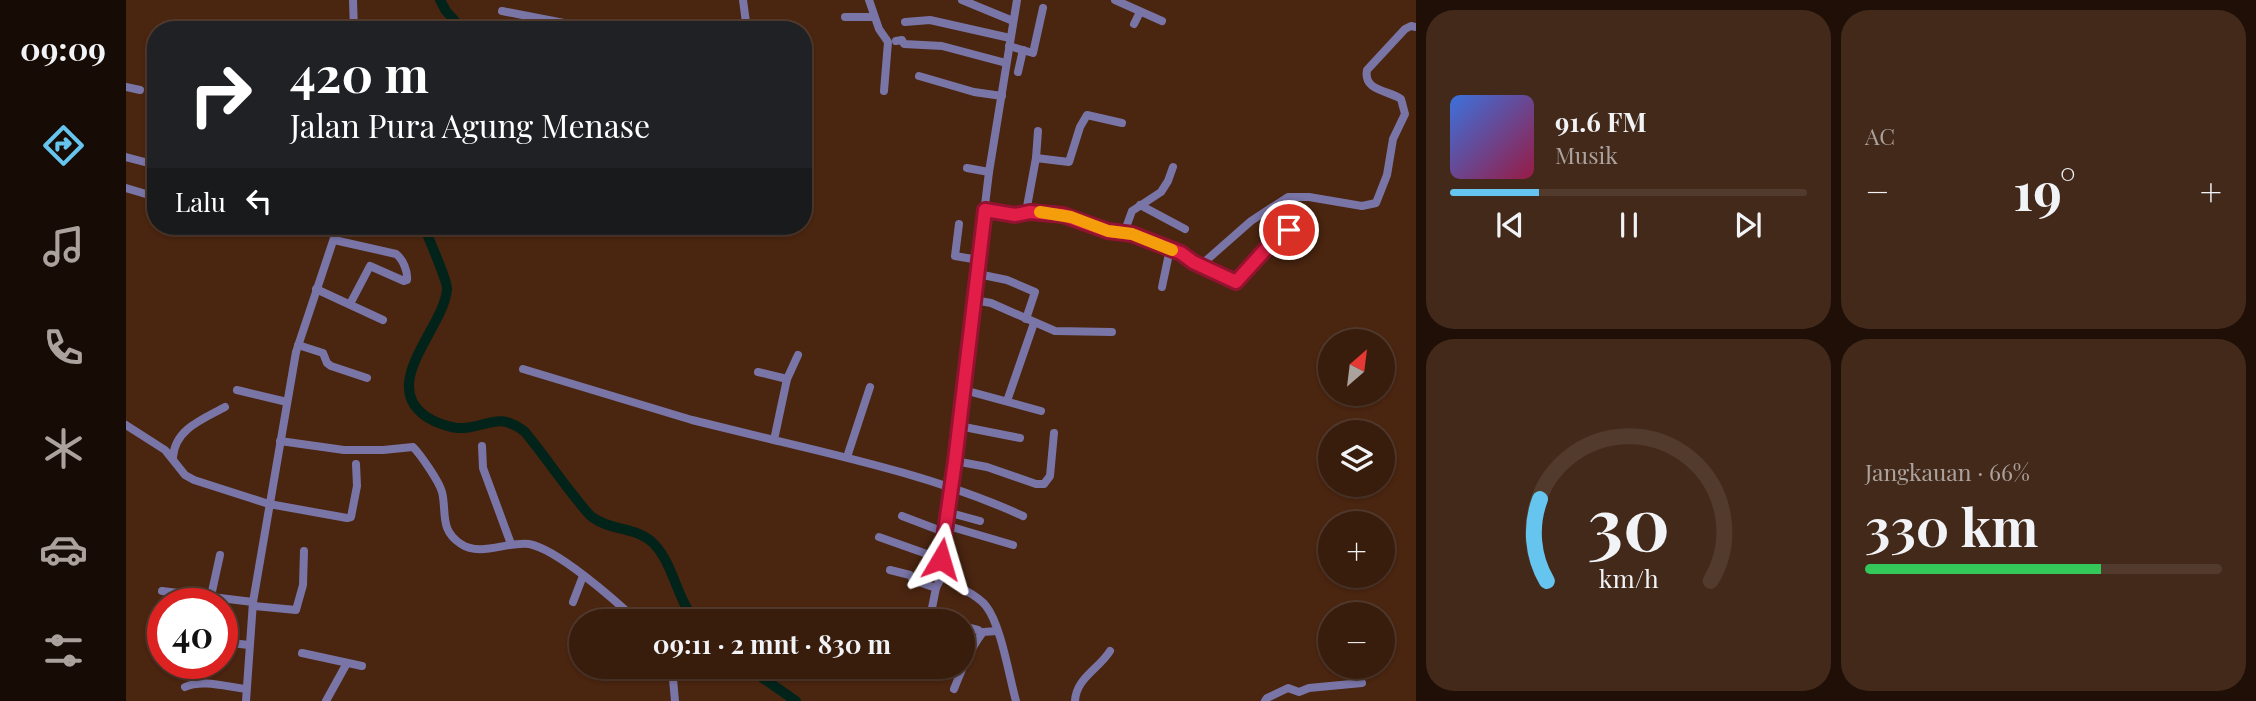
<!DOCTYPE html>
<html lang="id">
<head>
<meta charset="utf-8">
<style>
  :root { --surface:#381c0c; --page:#43291a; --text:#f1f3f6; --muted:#aba19d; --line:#523a2d; --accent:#65c5ee }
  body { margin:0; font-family:"Playfair Display",serif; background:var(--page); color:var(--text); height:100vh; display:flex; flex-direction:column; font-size:26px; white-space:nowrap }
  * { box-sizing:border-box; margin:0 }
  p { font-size:23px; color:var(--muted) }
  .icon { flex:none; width:38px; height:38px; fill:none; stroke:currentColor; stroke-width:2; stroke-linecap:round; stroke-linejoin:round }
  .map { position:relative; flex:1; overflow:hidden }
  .sheet { display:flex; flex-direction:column; gap:10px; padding:10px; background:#1f0f07; width:840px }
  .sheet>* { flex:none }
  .banner { position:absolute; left:21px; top:21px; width:665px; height:214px; border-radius:28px; box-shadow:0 2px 5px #0004,0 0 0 2px var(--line); background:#202124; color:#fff; overflow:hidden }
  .needle { width:46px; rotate:28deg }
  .buttons { position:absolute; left:1192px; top:329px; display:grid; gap:14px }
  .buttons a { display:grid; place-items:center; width:77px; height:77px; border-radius:50%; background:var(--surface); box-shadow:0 2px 5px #0004,0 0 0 2px var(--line); font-size:35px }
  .speed { position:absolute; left:21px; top:588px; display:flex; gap:14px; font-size:35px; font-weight:700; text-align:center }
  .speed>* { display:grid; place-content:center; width:91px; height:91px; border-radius:50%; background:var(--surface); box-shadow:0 2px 5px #0004,0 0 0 2px var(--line); line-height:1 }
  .speed .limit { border:10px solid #d22; background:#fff; color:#111 }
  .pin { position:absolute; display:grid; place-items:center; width:60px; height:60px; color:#fff; margin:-30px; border:4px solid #fff; border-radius:50%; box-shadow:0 2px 7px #0007 }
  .me { position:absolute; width:77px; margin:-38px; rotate:7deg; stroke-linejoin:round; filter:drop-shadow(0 0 5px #0008) }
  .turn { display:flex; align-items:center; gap:24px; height:147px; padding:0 28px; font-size:32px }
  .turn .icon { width:91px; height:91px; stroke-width:2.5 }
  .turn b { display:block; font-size:49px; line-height:60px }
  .then { display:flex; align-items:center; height:66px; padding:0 28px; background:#0003; gap:14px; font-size:26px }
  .big { font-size:52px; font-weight:700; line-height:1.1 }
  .sheet .widget { flex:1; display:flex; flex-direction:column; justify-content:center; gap:10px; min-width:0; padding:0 24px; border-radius:28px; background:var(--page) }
  .sheet .dial { align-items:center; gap:0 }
  .dial svg { height:182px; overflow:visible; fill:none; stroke:var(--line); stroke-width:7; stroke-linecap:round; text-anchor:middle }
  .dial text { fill:var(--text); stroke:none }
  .song { display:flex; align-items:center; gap:21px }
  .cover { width:84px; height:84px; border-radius:10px; background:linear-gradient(135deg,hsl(220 70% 55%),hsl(340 70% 35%)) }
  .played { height:7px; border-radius:4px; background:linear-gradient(90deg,var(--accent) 25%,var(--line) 25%) }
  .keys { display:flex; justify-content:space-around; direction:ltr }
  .heat { display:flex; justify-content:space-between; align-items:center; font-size:38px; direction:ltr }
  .charge { height:10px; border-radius:5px; background:linear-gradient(90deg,#34c759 66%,var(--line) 0) }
  .sheet .tiles { flex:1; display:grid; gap:10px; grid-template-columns:repeat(2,1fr) }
  .trip { position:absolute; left:443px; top:609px; width:406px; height:70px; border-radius:35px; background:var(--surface); box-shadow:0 2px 5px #0004,0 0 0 2px var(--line); font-weight:700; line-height:70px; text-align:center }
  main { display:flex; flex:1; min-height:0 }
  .tab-bar { display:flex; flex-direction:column; width:126px; justify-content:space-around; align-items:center; background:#160b05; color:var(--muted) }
  .tab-bar .icon { width:49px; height:49px }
  .tab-bar .current { color:var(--accent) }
  .tab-bar b { font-size:32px; color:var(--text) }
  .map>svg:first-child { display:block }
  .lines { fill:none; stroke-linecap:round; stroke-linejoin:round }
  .river { stroke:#022319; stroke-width:10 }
  .minor { stroke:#7a75a7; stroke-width:8 }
  .route-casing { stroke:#92132f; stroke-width:18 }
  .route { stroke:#e11d48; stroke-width:12 }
  .slow { stroke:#f59e0b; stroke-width:12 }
</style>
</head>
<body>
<main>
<nav class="tab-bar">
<b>09:09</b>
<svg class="icon current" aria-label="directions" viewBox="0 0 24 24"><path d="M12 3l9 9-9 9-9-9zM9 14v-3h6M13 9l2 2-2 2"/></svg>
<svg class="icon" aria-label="music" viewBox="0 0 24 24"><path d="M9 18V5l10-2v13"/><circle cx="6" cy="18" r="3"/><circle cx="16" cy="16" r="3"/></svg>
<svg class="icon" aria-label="phone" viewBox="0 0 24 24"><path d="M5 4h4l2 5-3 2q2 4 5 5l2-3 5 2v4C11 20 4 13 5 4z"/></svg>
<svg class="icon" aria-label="climate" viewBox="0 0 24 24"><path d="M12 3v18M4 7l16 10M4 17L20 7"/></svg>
<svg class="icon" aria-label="car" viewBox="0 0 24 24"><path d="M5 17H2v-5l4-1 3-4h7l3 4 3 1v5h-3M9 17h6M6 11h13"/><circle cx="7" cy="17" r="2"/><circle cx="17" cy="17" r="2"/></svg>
<svg class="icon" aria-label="filters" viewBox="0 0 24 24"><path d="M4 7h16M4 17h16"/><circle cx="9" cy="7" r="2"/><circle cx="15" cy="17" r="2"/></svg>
</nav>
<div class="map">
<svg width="1290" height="701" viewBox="0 0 1290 701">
  <rect width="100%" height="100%" fill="#4a2510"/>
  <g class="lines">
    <g class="river">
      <path d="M314 0 320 11 337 30"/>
      <path d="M298 226C302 238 322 281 321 290 317 328 255 383 298 415 307 422 326 429 338 428 364 426 372 412 398 431 416 452 431 475 448 496 454 503 459 511 466 517 486 532 512 526 529 545 548 566 551 600 570 621"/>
      <path d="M621 667 670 701"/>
    </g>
    <g class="minor">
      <path d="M227 0 228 30"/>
      <path d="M617 0 621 30"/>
      <path d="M743 0 753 29 762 42 758 91"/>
      <path d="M836 0 887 21"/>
      <path d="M989 0 1036 21"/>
      <path d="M376 11 443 24 489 30"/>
      <path d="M719 17H748"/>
      <path d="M779 22 804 20 884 38"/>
      <path d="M1008 24 1014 12"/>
      <path d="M770 41 776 40 778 44 816 46 880 63"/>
      <path d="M883 46 907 53 917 8"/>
      <path d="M892 72 897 50"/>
      <path d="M793 76 848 92 876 96"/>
      <path d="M0 87 14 90"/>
      <path d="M0 157 30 165"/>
      <path d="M910 158 912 131"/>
      <path d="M841 168 863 172"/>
      <path d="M0 188 30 197"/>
      <path d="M1014 205 1059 229"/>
      <path d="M859 210 889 215 904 212 937 215 982 231 1006 234 1048 250 1067 262 1110 282 1157 230 1166 232"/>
      <path d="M900 212 910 158 943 162 954 127 961 115 996 123"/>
      <path d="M833 224 829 256 853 260"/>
      <path d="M998 233 1006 211 1035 192 1042 181 1047 167"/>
      <path d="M208 240 270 254C277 259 282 272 281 280L278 281 244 266 224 304"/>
      <path d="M1075 265 1125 221 1162 197H1183L1236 206 1250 203 1261 175 1267 139 1279 114 1275 99C1262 90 1237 91 1241 70L1279 29 1285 26 1290 27"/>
      <path d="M852 274 881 280 909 292 900 319"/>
      <path d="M1036 287 1044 249"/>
      <path d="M190 289 257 320"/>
      <path d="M848 300 865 303 929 331 986 332"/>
      <path d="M172 345 197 353 201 363 205 366 241 378"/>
      <path d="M672 355 661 379 648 440C732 460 818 480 897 516"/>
      <path d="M397 369 566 420 648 440"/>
      <path d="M632 372 661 379"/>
      <path d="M111 390 161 402"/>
      <path d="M838 390 915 411"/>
      <path d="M881 401 908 323"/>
      <path d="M0 425 39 450 59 475 68 480 143 504 221 518 225 517 231 486 230 464"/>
      <path d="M833 426 894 438"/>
      <path d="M154 441 218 450H257L287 447C294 454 313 481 316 492 321 512 313 530 335 544 354 557 382 541 403 544 431 549 489 600 511 621"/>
      <path d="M356 446 357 468 385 544"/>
      <path d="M47 457C49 429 77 419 99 407"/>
      <path d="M721 457 744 387"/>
      <path d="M829 461 861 467 910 484H918L924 476 928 433"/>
      <path d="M821 512 854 521"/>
      <path d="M776 516 818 532"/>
      <path d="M819 525 887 545"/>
      <path d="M753 537 815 559"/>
      <path d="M764 570 784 575 787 580 810 588"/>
      <path d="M817 574 810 588 805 613 823 621"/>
      <path d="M36 591 127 602"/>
      <path d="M85 596 94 555"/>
      <path d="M447 602 457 576"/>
      <path d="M127 606 170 610 177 585 178 551"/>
      <path d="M32 625 37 626"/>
      <path d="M836 626 852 630"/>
      <path d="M96 642 123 645"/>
      <path d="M176 653 236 666"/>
      <path d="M541 667 547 679 549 701"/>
      <path d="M59 687C76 679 101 687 120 689"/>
      <path d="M828 689C836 669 844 649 857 632L871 631"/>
      <path d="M120 701 127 602 170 352 212 226"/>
      <path d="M200 701 221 663"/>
      <path d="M890 701C883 676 875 625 860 606 848 590 821 587 815 568L863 172 891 0"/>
      <path d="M949 701C950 678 973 669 984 651"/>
      <path d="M1139 701 1141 698 1162 688 1173 692 1183 688 1236 683"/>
    </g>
  </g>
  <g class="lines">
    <defs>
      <path id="route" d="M815 559 829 461 859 210 889 215 904 212 937 215 982 231 1006 234 1055 253 1067 262 1110 282 1157 230H1163"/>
    </defs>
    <use href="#route" class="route-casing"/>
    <use href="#route" class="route"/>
    <path class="slow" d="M914 212 945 217 982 231 1006 234 1046 250"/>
  </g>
</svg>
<div class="buttons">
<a><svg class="needle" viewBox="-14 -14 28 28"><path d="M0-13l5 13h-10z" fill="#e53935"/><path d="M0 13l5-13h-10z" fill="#aba19d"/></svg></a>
<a><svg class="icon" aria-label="layers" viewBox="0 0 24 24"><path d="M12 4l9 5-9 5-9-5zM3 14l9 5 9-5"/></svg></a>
<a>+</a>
<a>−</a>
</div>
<div class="speed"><div class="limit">40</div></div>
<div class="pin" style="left:1163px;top:230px;background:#d93025"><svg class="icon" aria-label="arrive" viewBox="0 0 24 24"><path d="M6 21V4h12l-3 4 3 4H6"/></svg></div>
<svg class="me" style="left:815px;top:559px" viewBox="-20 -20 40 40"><path d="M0-17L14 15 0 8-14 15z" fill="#e11d48" stroke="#fff" stroke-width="4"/></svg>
<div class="trip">09:11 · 2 mnt · 830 m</div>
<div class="banner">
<div class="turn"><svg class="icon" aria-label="right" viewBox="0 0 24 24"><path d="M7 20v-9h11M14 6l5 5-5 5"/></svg><div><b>420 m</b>Jalan Pura Agung Menase</div></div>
<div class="then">Lalu<svg class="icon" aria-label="left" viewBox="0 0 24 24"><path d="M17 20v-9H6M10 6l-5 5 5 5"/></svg></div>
</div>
</div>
<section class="sheet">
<div class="tiles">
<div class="widget">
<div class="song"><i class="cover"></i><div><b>91.6 FM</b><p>Musik</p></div></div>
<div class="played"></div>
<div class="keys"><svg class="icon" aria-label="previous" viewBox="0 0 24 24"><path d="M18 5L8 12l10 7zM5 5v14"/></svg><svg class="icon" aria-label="pause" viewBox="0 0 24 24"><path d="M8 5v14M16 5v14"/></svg><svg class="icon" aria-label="next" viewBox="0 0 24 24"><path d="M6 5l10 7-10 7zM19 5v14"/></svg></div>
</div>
<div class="widget"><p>AC</p>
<div class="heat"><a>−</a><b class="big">19°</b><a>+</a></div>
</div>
<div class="widget dial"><svg viewBox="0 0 100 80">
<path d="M14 69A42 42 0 1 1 86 69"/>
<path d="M14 69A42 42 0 0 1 11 33" stroke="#65c5ee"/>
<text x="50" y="56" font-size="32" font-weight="700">30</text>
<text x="50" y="72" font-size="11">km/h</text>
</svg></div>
<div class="widget"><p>Jangkauan · 66%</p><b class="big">330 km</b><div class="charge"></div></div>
</div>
</section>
</main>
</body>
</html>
